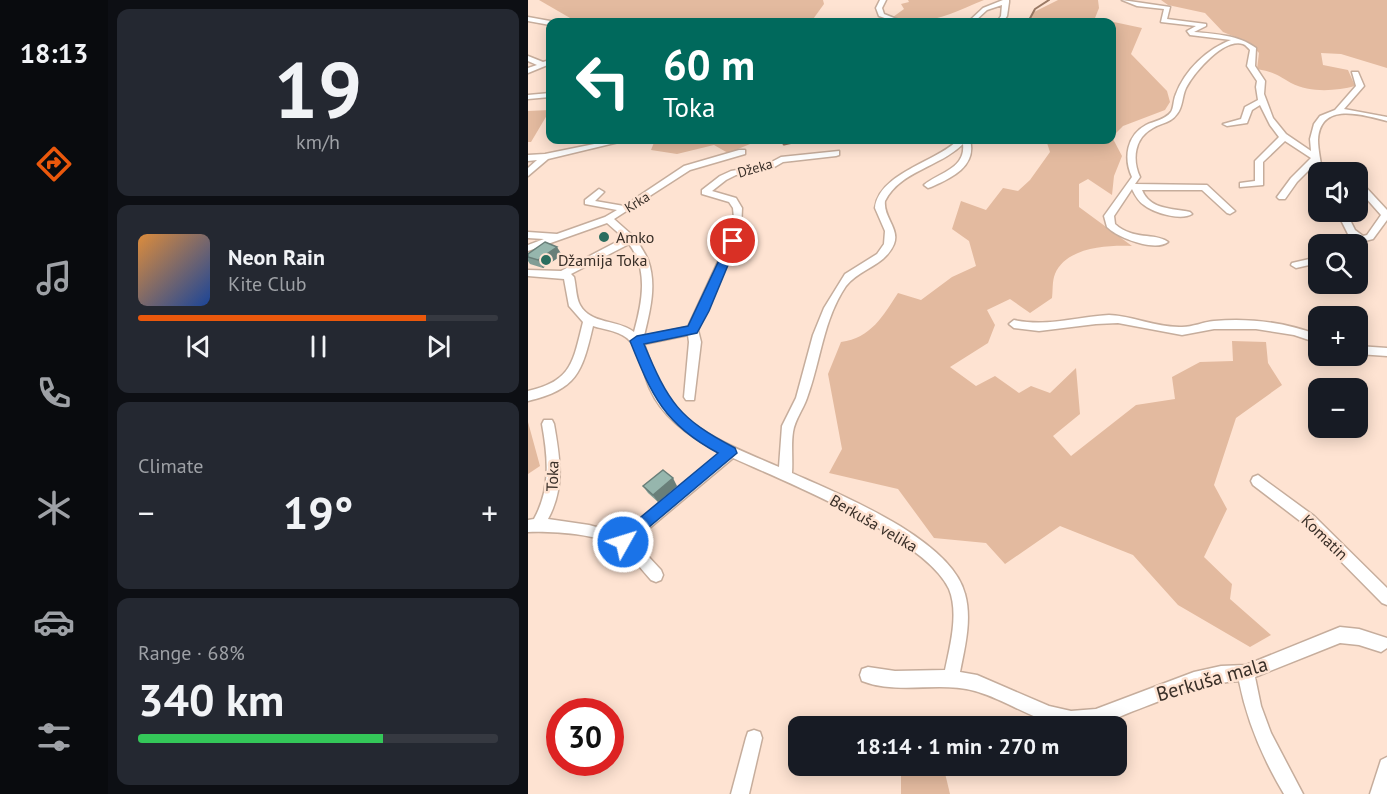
<!DOCTYPE html>
<html lang="en">
<head>
<meta charset="utf-8">
<style>
  :root { --surface:#171b24; --page:#242831; --text:#f1f3f6; --muted:#9ea1a6; --line:#363941; --accent:#ea580c }
  body { margin:0; font-family:"PT Sans",sans-serif; background:var(--page); color:var(--text); height:100vh; display:flex; flex-direction:column; font-size:22px; white-space:nowrap }
  * { box-sizing:border-box; margin:0 }
  p { font-size:20px; color:var(--muted) }
  .icon { flex:none; width:33px; height:33px; fill:none; stroke:currentColor; stroke-width:2; stroke-linecap:round; stroke-linejoin:round }
  .map { position:relative; flex:1; overflow:hidden }
  .panel { display:flex; flex-direction:column; gap:9px; padding:9px; background:#0d0f14; width:420px }
  .panel>* { flex:none }
  .hud { position:absolute; left:18px; top:18px; width:570px; height:126px; border-radius:12px; box-shadow:0 3px 15px #0003; background:#00695c; color:#fff; overflow:hidden }
  .tools { position:absolute; left:780px; top:162px; display:grid; gap:12px }
  .tools a { display:grid; place-items:center; width:60px; height:60px; border-radius:12px; background:var(--surface); box-shadow:0 3px 15px #0003; font-size:30px }
  .speed { position:absolute; left:18px; top:698px; display:flex; gap:12px; font-size:30px; font-weight:700; text-align:center }
  .speed>* { display:grid; place-content:center; width:78px; height:78px; border-radius:50%; background:var(--surface); box-shadow:0 3px 15px #0003; line-height:1 }
  .speed .limit { border:9px solid #d22; background:#fff; color:#111 }
  .pin { position:absolute; display:grid; place-items:center; width:51px; height:51px; color:#fff; margin:-26px; border:3px solid #fff; border-radius:50%; box-shadow:0 2px 6px #0007 }
  .me { position:absolute; width:66px; margin:-33px; rotate:51deg; stroke-linejoin:round; filter:drop-shadow(0 0 4px #0008) }
  .turn { display:flex; align-items:center; gap:21px; height:126px; padding:0 18px; font-size:27px }
  .turn .icon { width:78px; height:78px; stroke-width:2.5 }
  .turn b { display:block; font-size:42px; line-height:51px }
  .big { font-size:45px; font-weight:600; line-height:1.1 }
  .panel .widget { flex:1; display:flex; flex-direction:column; justify-content:center; gap:9px; min-width:0; padding:0 21px; border-radius:12px; background:var(--page) }
  .panel .dial { align-items:center; gap:0 }
  .dial b { font-size:78px; line-height:1 }
  .song { display:flex; align-items:center; gap:18px }
  .cover { width:72px; height:72px; border-radius:9px; background:linear-gradient(135deg,hsl(30 70% 55%),hsl(220 70% 35%)) }
  .played { height:6px; border-radius:3px; background:linear-gradient(90deg,var(--accent) 80%,var(--line) 80%) }
  .keys { display:flex; justify-content:space-around; direction:ltr }
  .heat { display:flex; justify-content:space-between; align-items:center; font-size:33px; direction:ltr }
  .charge { height:9px; border-radius:4px; background:linear-gradient(90deg,#34c759 68%,var(--line) 0) }
  .trip { position:absolute; left:260px; top:716px; width:339px; height:60px; border-radius:12px; background:var(--surface); box-shadow:0 3px 15px #0003; font-weight:600; line-height:60px; text-align:center }
  main { display:flex; flex:1; min-height:0 }
  .dock { display:flex; flex-direction:column; width:108px; justify-content:space-around; align-items:center; background:#090b0e; color:var(--muted) }
  .dock .icon { width:42px; height:42px }
  .dock .selected { color:var(--accent) }
  .dock b { font-size:27px; color:var(--text) }
  .map>svg:first-child { display:block }
  .green { fill:#e3ba9f }
  .lines { fill:none; stroke-linecap:round; stroke-linejoin:round }
  .stream-far1 { stroke:#9a7964; stroke-width:2 }
  .stream { stroke:#9a7964; stroke-width:3 }
  .street-casing { stroke:#c6ad9c; stroke-width:3 }
  .street { fill:#fff; fill-rule:evenodd }
  .wall { fill:#819d95 }
  .shaded-wall { fill:#697f79 }
  .building { fill:#96b6ad; stroke:#697f79; stroke-width:1.5 }
  .route { fill:#1a73e8; stroke:#114b97; stroke-width:1.5 }
  .poi-dot { fill:#2a6d5e; stroke:#fee3d2; stroke-width:2 }
  .labels { text-anchor:middle; dominant-baseline:central; stroke-width:5; stroke-linejoin:round; paint-order:stroke }
  .far-street-label { font-size:14px; fill:#392f28; stroke:#fee3d2 }
  .poi-label { font-size:16px; fill:#392f28; stroke:#fee3d2; text-anchor:start }
  .street-label { font-size:16px; fill:#392f28; stroke:#fee3d2 }
  .near-street-label { font-size:20px; fill:#392f28; stroke:#fee3d2 }
</style>
</head>
<body>
<main>
<nav class="dock">
<b>18:13</b>
<svg class="icon selected" aria-label="directions" viewBox="0 0 24 24"><path d="M12 3l9 9-9 9-9-9zM9 14v-3h6M13 9l2 2-2 2"/></svg>
<svg class="icon" aria-label="music" viewBox="0 0 24 24"><path d="M9 18V5l10-2v13"/><circle cx="6" cy="18" r="3"/><circle cx="16" cy="16" r="3"/></svg>
<svg class="icon" aria-label="phone" viewBox="0 0 24 24"><path d="M5 4h4l2 5-3 2q2 4 5 5l2-3 5 2v4C11 20 4 13 5 4z"/></svg>
<svg class="icon" aria-label="climate" viewBox="0 0 24 24"><path d="M12 3v18M4 7l16 10M4 17L20 7"/></svg>
<svg class="icon" aria-label="car" viewBox="0 0 24 24"><path d="M5 17H2v-5l4-1 3-4h7l3 4 3 1v5h-3M9 17h6M6 11h13"/><circle cx="7" cy="17" r="2"/><circle cx="17" cy="17" r="2"/></svg>
<svg class="icon" aria-label="filters" viewBox="0 0 24 24"><path d="M4 7h16M4 17h16"/><circle cx="9" cy="7" r="2"/><circle cx="15" cy="17" r="2"/></svg>
</nav>
<section class="panel">
<div class="widget dial"><b>19</b><p>km/h</p></div>
<div class="widget">
<div class="song"><i class="cover"></i><div><b>Neon Rain</b><p>Kite Club</p></div></div>
<div class="played"></div>
<div class="keys"><svg class="icon" aria-label="previous" viewBox="0 0 24 24"><path d="M18 5L8 12l10 7zM5 5v14"/></svg><svg class="icon" aria-label="pause" viewBox="0 0 24 24"><path d="M8 5v14M16 5v14"/></svg><svg class="icon" aria-label="next" viewBox="0 0 24 24"><path d="M6 5l10 7-10 7zM19 5v14"/></svg></div>
</div>
<div class="widget"><p>Climate</p>
<div class="heat"><a>−</a><b class="big">19°</b><a>+</a></div>
</div>
<div class="widget"><p>Range · 68%</p><b class="big">340 km</b><div class="charge"></div></div>
</section>
<div class="map">
<svg width="859" height="794" viewBox="0 0 859 794">
  <rect width="100%" height="100%" fill="#fee3d2"/>
  <g class="green">
    <path d="M11 0H295L296 4 283 22H49Z"/>
    <path d="M380 0H456C425 12 399 29 365 17L376 9 373 4 381 2Z"/>
    <path d="M530 0H570L571 8 567 18 614 28 603 54 639 91 642 102 637 110 595 126 584 137 594 156 586 176 584 195 560 179 551 184V207L604 246C580 245 538 247 527 274 524 281 525 291 524 298L502 313 482 299 459 310 467 325 460 343 422 367 448 386 467 376 491 393 503 386 522 393 548 368 552 414 525 436 543 456 608 405 647 399 644 377 672 362 705 361 704 341 738 342 740 363 754 385 708 418 686 485 699 509 676 557 704 584 702 599 743 635 722 647 650 605 605 555 532 526 477 564 458 543 406 538 370 489 301 473 314 449 300 374 313 342C343 338 355 316 370 293L393 300 424 277 448 266 441 241 424 229 433 201 458 210 475 188 490 191 502 180 522 152 518 140H584V22H500L506 12Z"/>
    <path d="M633 0H859V68L813 54 793 53 795 65 820 70 827 86C808 91 782 93 763 83 749 75 746 72 729 69L731 53 722 43 695 32 677 13 640 5Z"/>
    <path d="M22 110 3 142H0V111Z"/>
    <path d="M127 140H232L200 153 186 145 149 154 123 150Z"/>
    <path d="M0 422 12 466 0 474Z"/>
    <path d="M373 765H415L422 794H373Z"/>
  </g>
  <g class="lines">
    <path class="stream-far1" d="M500 22 507 9 521 0"/>
    <path class="stream" d="M256 144 274 140"/>
    <defs>
      <g id="street">
        <path d="M352 0H358L354 8 356 14 376 22H368L351 16 348 8Z"/>
        <path d="M475 0H481V2L479 16 475 22H469L473 16 474 5 459 10 446 22H440L455 8Z"/>
        <path d="M594 0 642 7 639 19 678 24V26L666 32C689 34 710 35 728 48L727 66 737 81 736 94 745 118 758 134 783 151 782 139 786 124 792 116 807 110 828 86 824 72H830L836 86 816 109 859 117V121C835 115 792 101 790 140 790 150 793 162 794 172H790V177L787 176 785 166 769 182 757 199H751L749 197 763 178 783 158 757 141 735 162V185L712 187V183L727 181V161L751 137 742 125 732 105 724 110 719 123 699 126 695 124 713 119 717 107 730 100 728 87 729 81 719 66 722 50C720 48 718 45 715 44 695 38 666 73 658 88 654 96 655 107 649 114 643 123 633 123 625 128 606 138 604 160 612 177L607 184 679 185 707 211 702 214 699 213 674 190H614C622 210 644 208 662 212L664 214C653 221 626 213 616 205 610 201 607 195 604 189L586 216 587 224C606 241 626 232 640 242 627 252 590 238 579 227L576 216 604 177C595 158 599 135 618 125 626 121 637 120 643 112 646 107 645 100 648 94 657 70 679 49 703 40L662 35 659 31 668 26 633 22 636 9 609 6Z"/>
        <path d="M0 17 22 21 25 22H22V25L0 21Z"/>
        <path d="M0 56 15 62 22 60V64L0 73V68L9 65 0 61Z"/>
        <path d="M22 93V97L0 99V95Z"/>
        <path d="M86 140H99L20 159 0 176V168L9 160 0 161V155L17 154Z"/>
        <path d="M430 140H442C449 166 424 178 403 187L400 188 396 185C410 173 438 169 435 144 412 167 372 171 357 201 355 217 372 229 366 244 357 266 331 269 318 286 295 320 293 360 279 398 275 410 267 419 265 432 263 445 265 459 264 473 313 495 423 539 437 594 444 619 437 647 432 672L449 675 521 706 543 711 568 709 666 672 693 666 718 665 812 627 831 629 859 638V648L853 652 831 645 812 643 727 677 733 706 743 733 775 794H756C735 759 719 721 711 681 671 683 635 700 598 714 588 718 578 723 568 725 524 736 487 702 447 691 411 681 370 695 334 681L332 675 334 669 340 667 367 671 417 670C422 646 431 613 421 589 398 538 256 481 205 458L106 541 133 570 135 575 133 580 128 582 123 580C113 569 105 557 93 548 73 534 25 531 0 532V520L6 519C23 488 20 458 14 424L16 420H24L26 424C32 458 37 488 20 519L61 525 94 534 193 453C165 439 135 419 122 389 116 376 112 352 103 342 94 331 78 330 65 326 54 373 49 389 0 401V391C44 381 45 362 55 322L41 306 36 279 0 276V270L33 271 96 238 79 223 0 251V245L16 239 0 238V232L29 234 77 217 89 210 57 204V200L71 189 76 192 67 201 96 206 156 166 211 150H217V154L162 170 86 219 104 235 108 236C109 243 117 252 120 260 129 285 122 311 116 336L160 327 200 240 206 218 205 208 201 202 174 194V190L192 176 203 171 238 165 253 157 311 151V155L308 156 255 162 243 169 208 175 198 180 184 191 208 198 214 208 213 229 170 330 173 342 166 400H158L156 397 161 342 160 335 116 344C121 358 126 374 133 387 158 432 208 448 251 467L254 426 268 398 285 335 296 308 317 274 349 254 356 244 357 231 347 208C351 173 408 162 430 140ZM101 244C121 270 114 303 106 332 90 319 63 325 52 305 48 298 48 285 46 277L43 274Z"/>
        <path d="M830 181 833 182 859 210V220L845 239 833 242 820 234 809 212H818L827 230 835 236 839 235 853 215 830 189Z"/>
        <path d="M790 257V263L768 268 763 265 764 263Z"/>
        <path d="M581 315C606 316 629 328 654 327 665 327 675 322 686 321 721 318 757 322 790 335V343L766 335 728 329H686L654 335 590 323 568 324 511 331 486 328 481 324 486 320C519 327 548 317 581 315Z"/>
        <path d="M830 346 859 348V356L830 354Z"/>
        <path d="M730 475 786 516 859 588V605L854 603 776 524 725 485 723 481 725 477Z"/>
        <path d="M226 730 232 732 234 738 221 794H203L218 738 220 732Z"/>
        <path d="M859 757V794H842L853 760Z"/>
      </g>
    </defs>
    <use href="#street" class="street-casing"/>
    <use href="#street" class="street"/>
  </g>
  <g class="wall">
    <path d="M0 254 34 255 15 268 2 264 0 261Z"/>
    <path d="M115 486H149L130 502 120 493Z"/>
  </g>
  <g class="shaded-wall">
    <path d="M29 247 34 255 15 268 10 260Z"/>
    <path d="M145 478 149 486 130 502 125 495Z"/>
  </g>
  <g class="building">
    <path d="M17 242 29 247 10 260 0 257V254Z"/>
    <path d="M135 470 145 478 125 495 115 486Z"/>
  </g>
  <path class="route" d="M201 239 210 241 181 311 169 333 116 344C140 402 151 419 207 448L209 453 95 549 90 547 87 542 90 536 190 453C136 424 124 396 102 341L109 336 160 326Z"/>
  <g class="poi-dot">
    <circle cx="76" cy="237" r="6"/>
    <circle cx="18" cy="260" r="6"/>
  </g>
  <g class="labels">
    <g class="far-street-label">
      <text transform="translate(227 168) rotate(-16)">Džeka</text>
      <text transform="translate(109 202) rotate(-32)">Krka</text>
    </g>
    <g class="poi-label">
      <text x="88" y="237">Amko</text>
      <text x="30" y="260">Džamija Toka</text>
    </g>
    <g class="street-label">
      <text transform="translate(24 476) rotate(-88)">Toka</text>
      <text transform="translate(346 523) rotate(30)">Berkuša velika</text>
      <text transform="translate(797 537) rotate(44)">Komatin</text>
    </g>
    <g class="near-street-label">
      <text transform="translate(684 679) rotate(-16)">Berkuša mala</text>
    </g>
  </g>
</svg>
<div class="tools">
<a><svg class="icon" aria-label="sound" viewBox="0 0 24 24"><path d="M4 9h4l5-4v14l-5-4H4zM17 9q2 3 0 6"/></svg></a>
<a><svg class="icon" aria-label="search" viewBox="0 0 24 24"><circle cx="10" cy="10" r="6"/><path d="M15 15l6 6"/></svg></a>
<a>+</a>
<a>−</a>
</div>
<div class="speed"><div class="limit">30</div></div>
<div class="pin" style="left:205px;top:241px;background:#d93025"><svg class="icon" aria-label="arrive" viewBox="0 0 24 24"><path d="M6 21V4h12l-3 4 3 4H6"/></svg></div>
<svg class="me" style="left:95px;top:542px" viewBox="-20 -20 40 40"><circle r="17" fill="#1a73e8" stroke="#fff" stroke-width="3"/><path d="M0-11L8 9 0 5-8 9z" fill="#fff"/></svg>
<div class="trip">18:14 · 1 min · 270 m</div>
<div class="hud">
<div class="turn"><svg class="icon" aria-label="left" viewBox="0 0 24 24"><path d="M17 20v-9H6M10 6l-5 5 5 5"/></svg><div><b>60 m</b>Toka</div></div>
</div>
</div>
</main>
</body>
</html>
